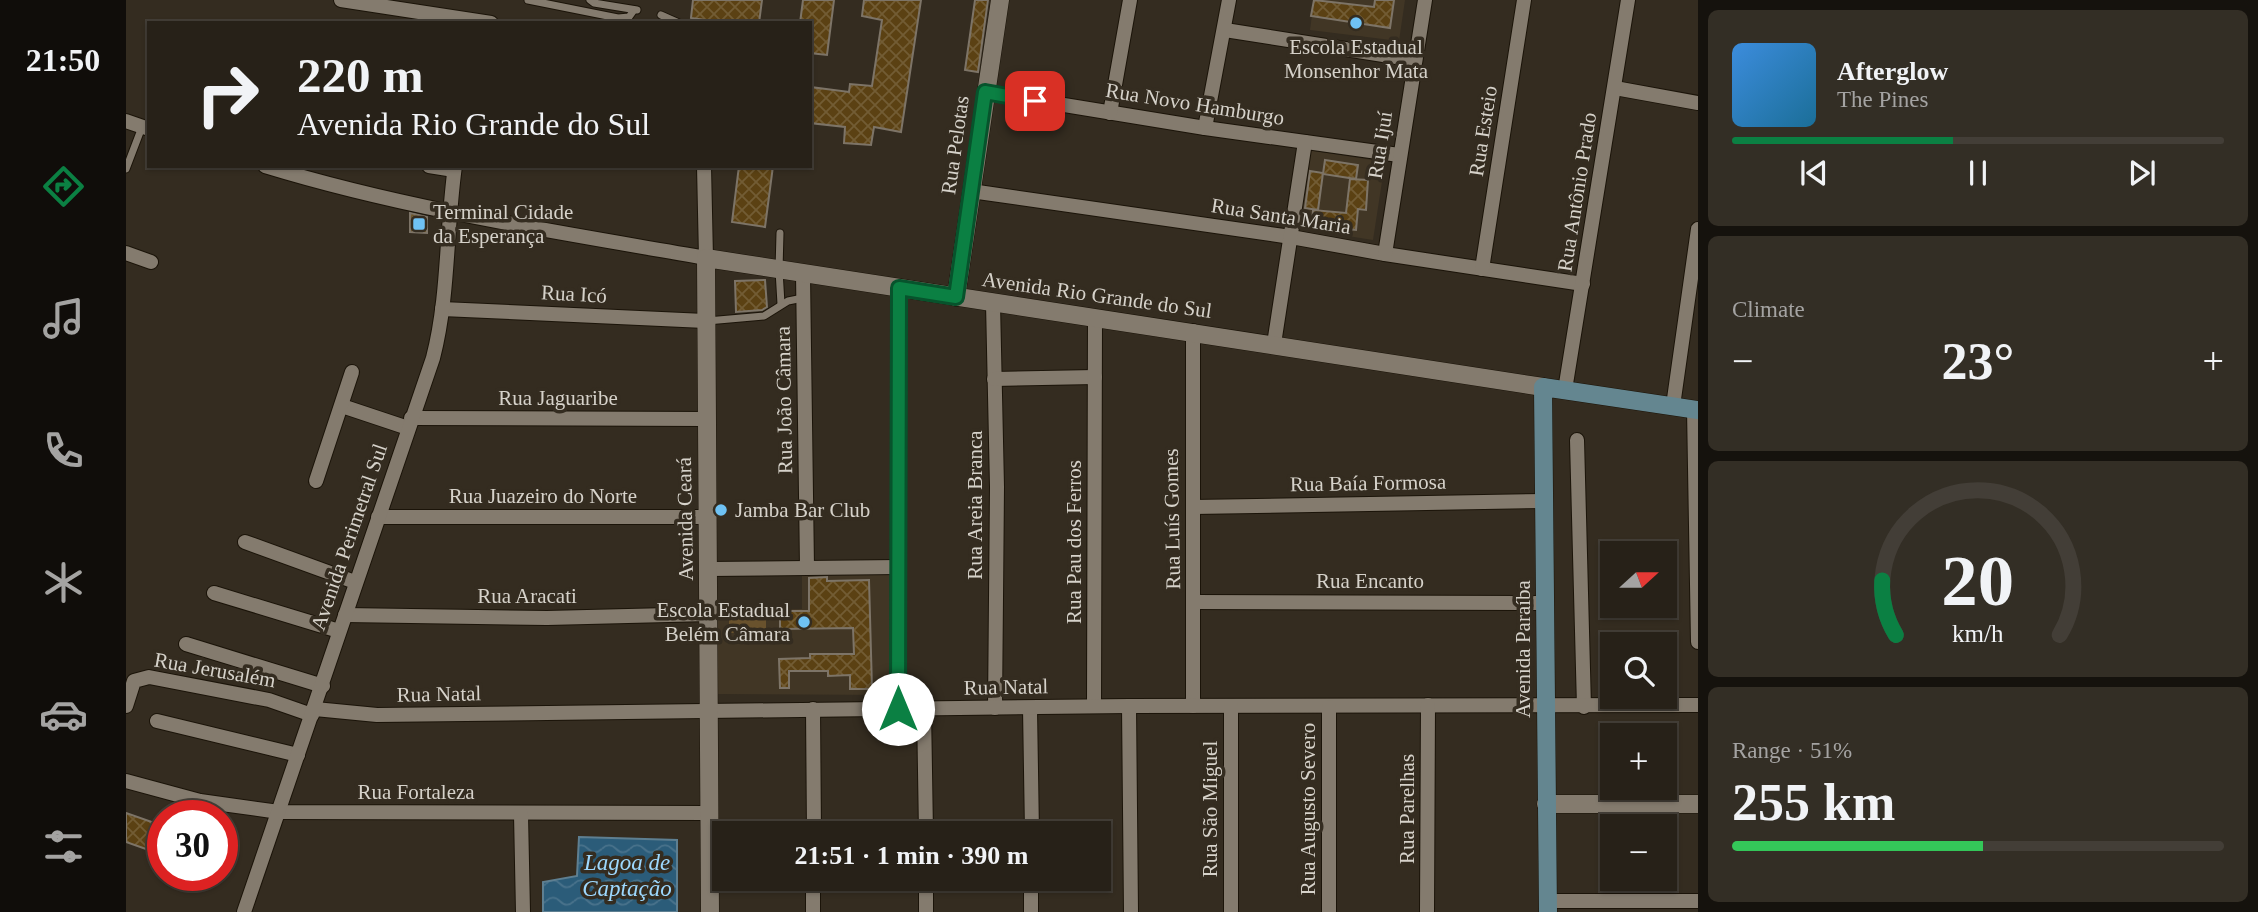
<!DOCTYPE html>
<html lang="en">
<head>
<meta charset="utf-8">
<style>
  :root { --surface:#272118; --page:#332e25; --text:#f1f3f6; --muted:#a4a3a2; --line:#433e37; --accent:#0b8043 }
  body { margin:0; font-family:Georgia,serif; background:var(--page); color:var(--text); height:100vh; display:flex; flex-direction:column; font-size:26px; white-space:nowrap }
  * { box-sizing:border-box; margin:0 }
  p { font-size:23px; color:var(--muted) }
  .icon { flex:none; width:38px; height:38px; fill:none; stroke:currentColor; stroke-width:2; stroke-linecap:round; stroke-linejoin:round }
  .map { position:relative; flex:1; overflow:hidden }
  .panel { display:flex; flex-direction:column; gap:10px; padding:10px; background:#15120d; width:560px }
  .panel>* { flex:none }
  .guide { position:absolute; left:21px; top:21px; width:665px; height:147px; border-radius:0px; box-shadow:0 2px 5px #0004,0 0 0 2px var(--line); background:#272118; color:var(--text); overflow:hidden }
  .needle { width:46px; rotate:69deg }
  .tools { position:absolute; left:1474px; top:541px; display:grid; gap:14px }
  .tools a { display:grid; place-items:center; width:77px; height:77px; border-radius:0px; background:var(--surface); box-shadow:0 2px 5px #0004,0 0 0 2px var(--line); font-size:35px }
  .speed { position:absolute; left:21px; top:800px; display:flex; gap:14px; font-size:35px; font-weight:700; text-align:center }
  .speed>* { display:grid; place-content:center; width:91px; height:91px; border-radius:50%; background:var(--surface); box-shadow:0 2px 5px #0004,0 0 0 2px var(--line); line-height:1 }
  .speed .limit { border:10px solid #d22; background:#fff; color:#111 }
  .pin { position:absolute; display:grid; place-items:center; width:60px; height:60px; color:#fff; margin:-30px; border-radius:14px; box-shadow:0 4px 10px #0006 }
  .me { position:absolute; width:77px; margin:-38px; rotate:0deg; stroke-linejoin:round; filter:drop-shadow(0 0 5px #0008) }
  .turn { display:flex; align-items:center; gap:24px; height:147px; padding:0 35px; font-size:32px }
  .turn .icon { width:91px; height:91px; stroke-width:2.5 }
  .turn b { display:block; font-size:49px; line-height:60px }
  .big { font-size:52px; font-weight:600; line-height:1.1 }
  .panel .card { flex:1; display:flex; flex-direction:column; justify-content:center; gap:10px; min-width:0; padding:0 24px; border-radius:10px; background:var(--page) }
  .panel .dial { align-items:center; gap:0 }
  .dial svg { height:182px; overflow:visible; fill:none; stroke:var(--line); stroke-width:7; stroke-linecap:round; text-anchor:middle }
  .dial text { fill:var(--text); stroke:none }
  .song { display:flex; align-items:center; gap:21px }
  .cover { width:84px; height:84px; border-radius:10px; background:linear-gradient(135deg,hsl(210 70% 55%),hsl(200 70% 35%)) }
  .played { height:7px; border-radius:4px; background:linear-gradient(90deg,var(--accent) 45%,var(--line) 45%) }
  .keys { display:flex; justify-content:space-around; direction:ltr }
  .heat { display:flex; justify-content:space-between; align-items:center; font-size:38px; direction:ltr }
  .charge { height:10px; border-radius:5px; background:linear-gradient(90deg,#34c759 51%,var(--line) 0) }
  .trip { position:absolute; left:586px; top:821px; width:399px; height:70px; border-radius:0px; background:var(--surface); box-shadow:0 2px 5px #0004,0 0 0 2px var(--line); font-weight:600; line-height:70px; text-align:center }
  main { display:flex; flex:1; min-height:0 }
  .dock { display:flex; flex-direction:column; width:126px; justify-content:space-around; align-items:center; background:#100d0a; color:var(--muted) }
  .dock .icon { width:49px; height:49px }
  .dock .on { color:var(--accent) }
  .dock b { font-size:32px; color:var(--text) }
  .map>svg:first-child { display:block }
  .built { fill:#413625 }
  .pitch { fill:#69522d }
  .water { fill:url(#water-waves); stroke:#5e7f91; stroke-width:2 }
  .building { fill:url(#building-cross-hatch); stroke:#7d7467; stroke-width:2 }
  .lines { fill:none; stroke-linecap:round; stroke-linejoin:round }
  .service-casing { stroke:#1b1409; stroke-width:9 }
  .minor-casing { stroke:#1b1409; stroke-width:16 }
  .tertiary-casing { stroke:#1b1409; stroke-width:19 }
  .secondary-casing { stroke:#1b1409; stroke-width:19 }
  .service { stroke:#847b6e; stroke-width:7 }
  .minor { stroke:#847b6e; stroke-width:14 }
  .tertiary { stroke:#847b6e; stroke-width:18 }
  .secondary { stroke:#648690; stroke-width:18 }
  .route-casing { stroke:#07532c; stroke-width:18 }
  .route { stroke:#0b8043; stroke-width:12 }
  .poi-dot { fill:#6fc2f4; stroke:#342c20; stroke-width:2.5 }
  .labels { text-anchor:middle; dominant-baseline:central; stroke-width:7; stroke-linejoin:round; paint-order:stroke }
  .poi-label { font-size:21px; fill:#d6d2ca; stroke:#342c20; text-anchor:start }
  .street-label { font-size:21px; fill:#d6d2ca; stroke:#342c20 }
  .water-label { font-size:23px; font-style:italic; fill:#9dd8fe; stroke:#342c20 }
</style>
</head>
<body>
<main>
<nav class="dock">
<b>21:50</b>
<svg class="icon on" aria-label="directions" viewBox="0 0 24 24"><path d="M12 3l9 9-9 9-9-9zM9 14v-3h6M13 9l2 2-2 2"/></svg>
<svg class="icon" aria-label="music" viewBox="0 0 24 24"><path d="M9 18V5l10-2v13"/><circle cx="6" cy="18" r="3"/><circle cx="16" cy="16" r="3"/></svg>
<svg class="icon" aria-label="phone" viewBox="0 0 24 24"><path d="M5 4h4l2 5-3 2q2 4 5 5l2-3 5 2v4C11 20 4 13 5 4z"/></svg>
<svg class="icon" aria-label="climate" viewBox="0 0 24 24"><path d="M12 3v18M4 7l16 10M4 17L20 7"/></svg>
<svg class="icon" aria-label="car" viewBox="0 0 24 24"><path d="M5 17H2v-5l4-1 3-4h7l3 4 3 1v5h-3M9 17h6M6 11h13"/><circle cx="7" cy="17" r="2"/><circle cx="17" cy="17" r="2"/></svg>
<svg class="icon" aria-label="filters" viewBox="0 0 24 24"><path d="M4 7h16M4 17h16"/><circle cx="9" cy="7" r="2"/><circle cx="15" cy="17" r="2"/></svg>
</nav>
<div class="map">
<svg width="1572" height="912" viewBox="0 0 1572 912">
  <defs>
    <pattern id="water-waves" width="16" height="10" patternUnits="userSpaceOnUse" patternTransform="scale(1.75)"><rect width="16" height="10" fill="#2b5c79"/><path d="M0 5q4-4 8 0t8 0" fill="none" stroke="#49728b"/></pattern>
    <pattern id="building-cross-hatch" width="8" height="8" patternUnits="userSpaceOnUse" patternTransform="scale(1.75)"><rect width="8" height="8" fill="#5b4113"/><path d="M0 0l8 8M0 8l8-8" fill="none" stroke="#725c34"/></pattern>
  </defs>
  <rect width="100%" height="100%" fill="#342c20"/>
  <g class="built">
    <path d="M1188 0H1279L1273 41 1184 30Z"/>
    <path d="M1182 150 1259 162 1247 240 1171 228Z"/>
    <path d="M763 570 764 695 592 694V610L676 609V571Z"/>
  </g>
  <rect class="pitch" x="603" y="611" width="37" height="22"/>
  <path class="water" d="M453 837 551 840V912H417V882L451 876Z"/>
  <g class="building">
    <path d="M567 0H636L633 23H602L565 18Z"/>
    <path d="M677 0H708L701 55 684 53V23H674Z"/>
    <path d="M738 0H795L775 132 748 127 745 145 718 143 719 127 684 123V87L723 92 724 84 746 86 756 20 736 16Z"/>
    <path d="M849 0H862L852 72 839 70Z"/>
    <path d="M1188 0 1248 7 1249 0H1268L1264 28 1185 16Z"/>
    <path d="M1199 160 1232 165 1230 179 1197 174Z"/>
    <path d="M613 166H647L639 227 606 222Z"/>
    <path d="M1184 171 1197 173 1192 210 1179 208Z"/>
    <path d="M1224 179 1242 180 1240 210 1232 209 1230 230 1186 226 1187 210 1220 213Z"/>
    <path d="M284 213 301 217V233L284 232Z"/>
    <path d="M639 280 641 307 636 310 610 312 609 281Z"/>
    <path d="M701 577V581L743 580 746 689H724V675L702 676V671H663V688H654L653 659 684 658V654H728L727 628 654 629V611H683V578Z"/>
    <path d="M0 813 37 826V855L0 842Z"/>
  </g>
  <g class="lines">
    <defs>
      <g id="service">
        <path d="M402 0 492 18 503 17 508 10"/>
        <path d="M464 0 468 3 511 10"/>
        <path d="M535 15 553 23"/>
        <path d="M0 169 16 127"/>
        <path d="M654 233 653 270 655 304"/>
        <path d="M581 321 638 316 662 301 677 298"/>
      </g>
      <g id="minor">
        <path d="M215 0 365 23"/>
        <path d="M1099 30 1289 60"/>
        <path d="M1489 88 1572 103"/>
        <path d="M859 92 1079 128 1273 155"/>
        <path d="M984 113 1004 0"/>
        <path d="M0 121 23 129"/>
        <path d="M1079 128 1103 0"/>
        <path d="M139 166C283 210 432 232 580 258L578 166"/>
        <path d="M303 166 328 170"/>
        <path d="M845 191 1165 237 1259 254 1457 284"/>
        <path d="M0 253 25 262"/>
        <path d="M1259 254 1299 0"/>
        <path d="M1356 269 1398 0"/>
        <path d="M677 274 681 568"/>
        <path d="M867 303 871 487 869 708"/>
        <path d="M316 309 579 321"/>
        <path d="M1148 344 1179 142"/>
        <path d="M868 379 969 377"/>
        <path d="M1439 390 1502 0"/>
        <path d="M216 406 282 428"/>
        <path d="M1547 406 1572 229"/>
        <path d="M1568 409 1572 642"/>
        <path d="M285 418 579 419"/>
        <path d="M1451 440 1458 707"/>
        <path d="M190 481 226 372"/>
        <path d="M1067 507 1419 501"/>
        <path d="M252 517H582"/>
        <path d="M119 542 229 582"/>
        <path d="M583 569 772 567"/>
        <path d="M88 593 213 631"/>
        <path d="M1068 602 1420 603"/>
        <path d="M219 615 421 618 583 614"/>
        <path d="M60 644 197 686"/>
        <path d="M0 706 8 681 23 677 143 700 186 715"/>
        <path d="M968 706 969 318"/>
        <path d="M1003 706 1005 912"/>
        <path d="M1067 706V331"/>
        <path d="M904 708 906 833"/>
        <path d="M189 709 251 715 1003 706 1572 705"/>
        <path d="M687 709 688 833"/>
        <path d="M772 709 773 288"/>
        <path d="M798 709 800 833"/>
        <path d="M31 721 172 755"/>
        <path d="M0 781 74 801 153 812 582 813"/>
        <path d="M395 814 397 912"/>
        <path d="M800 878V912"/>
        <path d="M1422 901H1572"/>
        <path d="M118 912 307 358C323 296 320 230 329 166"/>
        <path d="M687 912V878"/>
        <path d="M905 912V878"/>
        <path d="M1105 912V706"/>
        <path d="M1203 912V707"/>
        <path d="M1301 912 1302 705"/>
      </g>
      <g id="tertiary">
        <path d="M830 297 874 0"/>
        <path d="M1420 804H1572"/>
        <path d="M584 912 580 258 1417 387"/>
      </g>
      <path id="secondary" d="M1422 912 1417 387 1572 410"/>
    </defs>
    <use href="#service" class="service-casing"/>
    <use href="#minor" class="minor-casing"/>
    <use href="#tertiary" class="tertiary-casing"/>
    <use href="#secondary" class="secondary-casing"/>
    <use href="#service" class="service"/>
    <use href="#minor" class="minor"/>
    <use href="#tertiary" class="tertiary"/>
    <use href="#secondary" class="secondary"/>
  </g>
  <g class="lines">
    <defs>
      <path id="route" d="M772 709 773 288 830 297 859 92 909 101"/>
    </defs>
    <use href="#route" class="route-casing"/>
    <use href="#route" class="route"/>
  </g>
  <g class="poi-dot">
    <circle cx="1230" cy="23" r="7"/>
    <rect x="286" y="217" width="14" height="14" rx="3.5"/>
    <circle cx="595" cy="510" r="7"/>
    <circle cx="678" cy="622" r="7"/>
  </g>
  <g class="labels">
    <g class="poi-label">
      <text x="1230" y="47" text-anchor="middle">Escola Estadual<tspan x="1230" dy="24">Monsenhor Mata</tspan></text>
      <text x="307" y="212">Terminal Cidade<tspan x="307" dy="24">da Esperança</tspan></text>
      <text x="609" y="510">Jamba Bar Club</text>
      <text x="664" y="610" text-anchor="end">Escola Estadual<tspan x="664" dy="24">Belém Câmara</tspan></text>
    </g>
    <g class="street-label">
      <text transform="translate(1069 104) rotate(9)">Rua Novo Hamburgo</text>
      <text transform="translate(1357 131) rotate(-81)">Rua Esteio</text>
      <text transform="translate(829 145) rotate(-82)">Rua Pelotas</text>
      <text transform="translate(1254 145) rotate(-81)">Rua Ijuí</text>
      <text transform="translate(1451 192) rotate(-81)">Rua Antônio Prado</text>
      <text transform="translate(1155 216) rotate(9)">Rua Santa Maria</text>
      <text transform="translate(448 294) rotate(3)">Rua Icó</text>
      <text transform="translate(971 295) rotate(8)">Avenida Rio Grande do Sul</text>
      <text x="432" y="398">Rua Jaguaribe</text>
      <text transform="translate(658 400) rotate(-91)">Rua João Câmara</text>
      <text transform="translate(1242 483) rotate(-1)">Rua Baía Formosa</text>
      <text x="417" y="496">Rua Juazeiro do Norte</text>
      <text transform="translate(849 505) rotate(-90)">Rua Areia Branca</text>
      <text transform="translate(559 519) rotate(-91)">Avenida Ceará</text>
      <text transform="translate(1046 519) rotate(-91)">Rua Luís Gomes</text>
      <text transform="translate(223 537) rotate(-71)">Avenida Perimetral Sul</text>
      <text transform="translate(948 542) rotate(-90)">Rua Pau dos Ferros</text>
      <text x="1244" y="581">Rua Encanto</text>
      <text x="401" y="596">Rua Aracati</text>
      <text transform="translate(1397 649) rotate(-90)">Avenida Paraíba</text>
      <text transform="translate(89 670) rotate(10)">Rua Jerusalém</text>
      <text transform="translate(880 687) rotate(-1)">Rua Natal</text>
      <text transform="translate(313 694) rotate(-1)">Rua Natal</text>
      <text x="290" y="792">Rua Fortaleza</text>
      <text transform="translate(1084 809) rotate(-90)">Rua São Miguel</text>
      <text transform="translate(1182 809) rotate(-90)">Rua Augusto Severo</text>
      <text transform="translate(1281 809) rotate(-90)">Rua Parelhas</text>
    </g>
    <g class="water-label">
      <text x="501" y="862">Lagoa de<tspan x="501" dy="26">Captação</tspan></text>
    </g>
  </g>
</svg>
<div class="tools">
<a><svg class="needle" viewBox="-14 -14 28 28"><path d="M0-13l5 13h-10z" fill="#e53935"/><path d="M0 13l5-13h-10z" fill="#a4a3a2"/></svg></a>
<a><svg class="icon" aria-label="search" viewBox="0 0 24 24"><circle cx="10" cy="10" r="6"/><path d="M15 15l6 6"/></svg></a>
<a>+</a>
<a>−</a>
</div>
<div class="speed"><div class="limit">30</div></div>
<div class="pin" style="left:909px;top:101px;background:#d93025"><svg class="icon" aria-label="arrive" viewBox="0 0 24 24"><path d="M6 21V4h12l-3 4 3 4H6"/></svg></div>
<svg class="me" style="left:772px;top:709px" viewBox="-20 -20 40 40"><circle r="19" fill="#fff"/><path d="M0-13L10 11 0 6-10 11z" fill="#0b8043"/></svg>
<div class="trip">21:51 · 1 min · 390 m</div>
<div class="guide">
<div class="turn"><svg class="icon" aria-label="right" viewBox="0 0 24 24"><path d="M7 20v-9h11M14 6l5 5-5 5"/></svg><div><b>220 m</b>Avenida Rio Grande do Sul</div></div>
</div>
</div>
<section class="panel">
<div class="card">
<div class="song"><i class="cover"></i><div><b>Afterglow</b><p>The Pines</p></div></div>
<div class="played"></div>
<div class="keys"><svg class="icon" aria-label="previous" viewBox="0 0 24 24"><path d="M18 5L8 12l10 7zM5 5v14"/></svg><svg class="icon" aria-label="pause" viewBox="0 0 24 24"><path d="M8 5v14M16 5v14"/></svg><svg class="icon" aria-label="next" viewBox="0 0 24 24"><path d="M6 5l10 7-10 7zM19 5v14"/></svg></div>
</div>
<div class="card"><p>Climate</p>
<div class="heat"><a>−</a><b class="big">23°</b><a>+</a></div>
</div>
<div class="card dial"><svg viewBox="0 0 100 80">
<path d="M14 69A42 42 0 1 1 86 69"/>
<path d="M14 69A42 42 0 0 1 8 45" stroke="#0b8043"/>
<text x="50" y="56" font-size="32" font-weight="700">20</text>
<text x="50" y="72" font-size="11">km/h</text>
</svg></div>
<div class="card"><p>Range · 51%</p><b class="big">255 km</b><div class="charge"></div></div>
</section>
</main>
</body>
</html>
